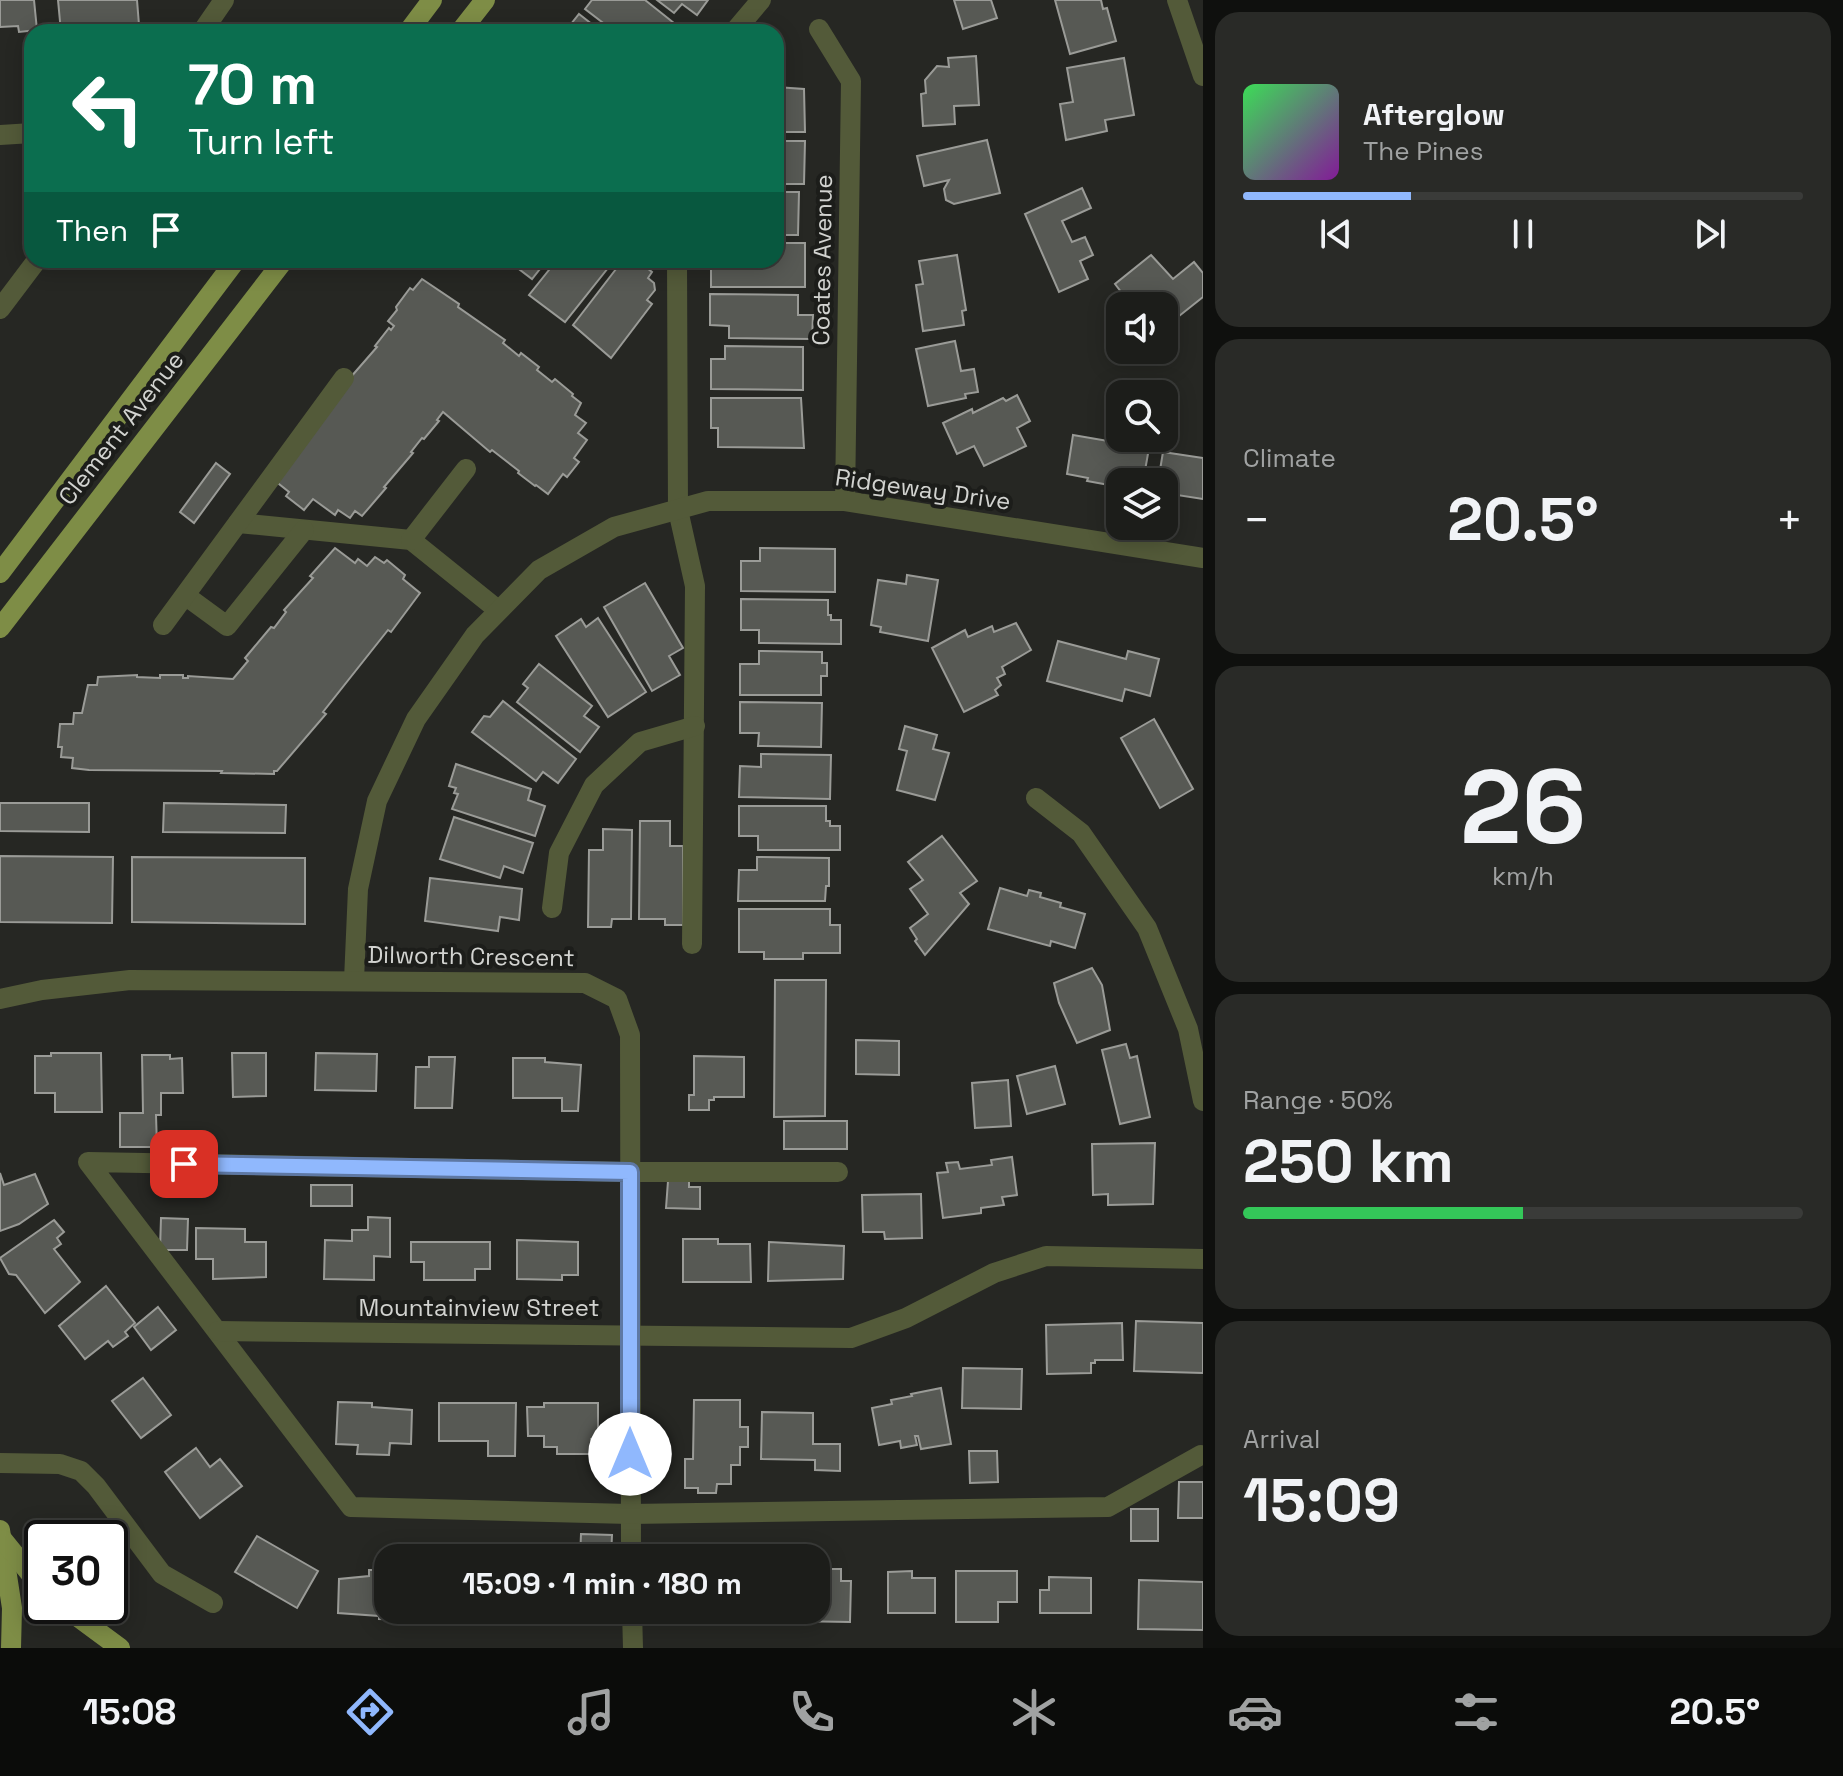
<!DOCTYPE html>
<html lang="en">
<head>
<meta charset="utf-8">
<style>
  :root { --surface:#1c1d1a; --page:#292a27; --text:#f1f3f6; --muted:#a0a2a2; --line:#3a3b39; --accent:#90b8fd }
  body { margin:0; font-family:"Space Grotesk",sans-serif; background:var(--page); color:var(--text); height:100vh; display:flex; flex-direction:column; font-size:30px; white-space:nowrap }
  * { box-sizing:border-box; margin:0 }
  p { font-size:26px; color:var(--muted) }
  .icon { flex:none; width:44px; height:44px; fill:none; stroke:currentColor; stroke-width:2; stroke-linecap:round; stroke-linejoin:round }
  .map { position:relative; flex:1; overflow:hidden }
  .side { display:flex; flex-direction:column; gap:12px; padding:12px; background:#0f100e; width:640px }
  .side>* { flex:none }
  .hud { position:absolute; left:24px; top:24px; width:760px; height:244px; border-radius:24px; box-shadow:0 4px 20px #0003,0 0 0 2px var(--line); background:#0b6e4f; color:#fff; overflow:hidden }
  .fabs { position:absolute; left:1106px; top:292px; display:grid; gap:16px }
  .fabs a { display:grid; place-items:center; width:72px; height:72px; border-radius:16px; background:var(--surface); box-shadow:0 4px 20px #0003,0 0 0 2px var(--line); font-size:40px }
  .speed { position:absolute; left:24px; top:1520px; display:flex; gap:16px; font-size:40px; font-weight:700; text-align:center }
  .speed>* { display:grid; place-content:center; width:104px; height:104px; border-radius:50%; background:var(--surface); box-shadow:0 4px 20px #0003,0 0 0 2px var(--line); line-height:1 }
  .speed .limit { border:4px solid #111; border-radius:12px; background:#fff; color:#111 }
  .pin { position:absolute; display:grid; place-items:center; width:68px; height:68px; color:#fff; margin:-34px; border-radius:16px; box-shadow:0 4px 12px #0006 }
  .me { position:absolute; width:88px; margin:-44px; rotate:0deg; stroke-linejoin:round; filter:drop-shadow(0 0 6px #0008) }
  .turn { display:flex; align-items:center; gap:28px; height:168px; padding:0 32px; font-size:36px }
  .turn .icon { width:104px; height:104px; stroke-width:2.5 }
  .turn b { display:block; font-size:56px; line-height:68px }
  .then { display:flex; align-items:center; height:76px; padding:0 32px; background:#0003; gap:16px; font-size:30px }
  .big { font-size:60px; font-weight:700; line-height:1.1 }
  .side .widget { flex:1; display:flex; flex-direction:column; justify-content:center; gap:12px; min-width:0; padding:0 28px; border-radius:24px; background:var(--page) }
  .side .dial { align-items:center; gap:0 }
  .dial b { font-size:104px; line-height:1 }
  .song { display:flex; align-items:center; gap:24px }
  .cover { width:96px; height:96px; border-radius:12px; background:linear-gradient(135deg,hsl(130 70% 55%),hsl(290 70% 35%)) }
  .played { height:8px; border-radius:4px; background:linear-gradient(90deg,var(--accent) 30%,var(--line) 30%) }
  .keys { display:flex; justify-content:space-around; direction:ltr }
  .heat { display:flex; justify-content:space-between; align-items:center; font-size:44px; direction:ltr }
  .charge { height:12px; border-radius:6px; background:linear-gradient(90deg,#34c759 50%,var(--line) 0) }
  .trip { position:absolute; left:374px; top:1544px; width:456px; height:80px; border-radius:24px; background:var(--surface); box-shadow:0 4px 20px #0003,0 0 0 2px var(--line); font-weight:700; line-height:80px; text-align:center }
  .menu { display:flex; height:128px; justify-content:space-around; align-items:center; background:#0b0c0a; color:var(--muted) }
  .menu .icon { width:56px; height:56px }
  .menu .current { color:var(--accent) }
  .menu b { font-size:36px; color:var(--text) }
  main { display:flex; flex:1; min-height:0 }
  .map>svg:first-child { display:block }
  .building { fill:#575954; stroke:#9a9b97; stroke-width:2 }
  .lines { fill:none; stroke-linecap:round; stroke-linejoin:round }
  .minor { stroke:#535a39; stroke-width:20 }
  .major { stroke:#7e8d46; stroke-width:20 }
  .route-casing { stroke:#5e78a4; stroke-width:20 }
  .route { stroke:#90b8fd; stroke-width:14 }
  .labels { text-anchor:middle; dominant-baseline:central; stroke-width:8; stroke-linejoin:round; paint-order:stroke }
  .street-label { font-size:24px; fill:#d2d3d0; stroke:#1c1d1a }
</style>
</head>
<body>
<main>
<div class="map">
<svg width="1203" height="1648" viewBox="0 0 1203 1648">
  <rect width="100%" height="100%" fill="#262723"/>
  <g class="building">
    <path d="M0 0H34L37 30 19 32 18 26 0 27Z"/>
    <path d="M58 0H137L139 25 61 32Z"/>
    <path d="M592 0H645L684 31 615 32 585 9Z"/>
    <path d="M657 0H708L697 15 682 4 674 13Z"/>
    <path d="M954 0H991L997 18 963 29Z"/>
    <path d="M1055 0H1101L1103 9 1107 8 1116 41 1070 54Z"/>
    <path d="M579 14 602 32H553L560 24 567 29Z"/>
    <path d="M976 56 979 105 954 106 955 124 923 126 921 94 926 93 925 80 937 66 949 67 948 58Z"/>
    <path d="M1124 58 1134 115 1105 120 1107 131 1066 140 1060 104 1073 102 1067 68Z"/>
    <path d="M776 87 804 89 805 132H776Z"/>
    <path d="M987 140 1000 193 954 204 946 200 944 189 949 180 924 186 917 156Z"/>
    <path d="M776 141H805L804 184H776Z"/>
    <path d="M1082 188 1091 208 1062 221 1072 242 1085 237 1093 255 1080 261 1088 279 1059 292 1025 214Z"/>
    <path d="M776 192H799L798 235H776Z"/>
    <path d="M776 243H805V287H711V260H776Z"/>
    <path d="M957 255 966 310 962 311 964 325 923 331 916 285 923 284 919 261Z"/>
    <path d="M1151 255 1173 279 1194 262 1203 273V297L1164 328V306H1132L1115 284Z"/>
    <path d="M507 260H547L532 279Z"/>
    <path d="M557 260H608L612 263 565 322 529 295Z"/>
    <path d="M623 260H637L652 272 648 278 654 283 655 290 647 300 652 304 611 358 573 325Z"/>
    <path d="M422 279 459 304 458 307 505 340 503 343 519 356 521 353 539 367 537 370 552 382 555 379 573 394 572 396 581 403 575 415 586 423 578 433 587 440 574 458 579 462 567 477 563 474 548 494 536 485 535 486 518 473 519 471 492 450 490 452 443 412 437 420 439 421 424 439 422 438 411 452 413 453 384 487 386 488 362 516 355 511 350 518 338 510 335 515 313 499 304 510 286 496 289 492 274 480 350 378 377 347 375 346 389 328 391 330 394 326 388 321 397 310 396 307 410 288 413 290Z"/>
    <path d="M710 294 798 295V315H813L812 339 729 338V326L710 325Z"/>
    <path d="M955 341 961 371 974 369 978 392 965 394 966 398 928 406 916 349Z"/>
    <path d="M725 346 803 347V390L711 389V359H725Z"/>
    <path d="M1017 395 1030 421 1017 428 1026 446 984 466 974 446 957 454 943 423 972 409 973 413 1003 398 1006 401Z"/>
    <path d="M711 398H801L804 448 718 447V428H711Z"/>
    <path d="M1073 435 1149 448 1143 482H1120V487L1087 481 1088 478 1067 474Z"/>
    <path d="M1163 452 1203 458V499L1164 493V482H1158Z"/>
    <path d="M216 463 230 474 194 523 180 512Z"/>
    <path d="M335 548 355 563 358 559 367 566 375 557 384 563 387 560 405 575 403 579 420 593 391 632 388 630 323 712 326 714 277 771H274V774L221 773 222 771 89 770 72 768 73 758 61 757 62 747H58L60 724H73L74 713H82L88 685H97L98 677 137 675V677L160 678V675H183V678H188V676L233 679 248 661 245 658 271 627 274 628 286 612 284 610 313 578 310 576Z"/>
    <path d="M760 548 835 549V592L741 591V561H760Z"/>
    <path d="M907 575 938 580 928 641 880 632 881 627 871 625 878 580 906 584Z"/>
    <path d="M645 583 683 648 669 656 680 675 652 691 604 607Z"/>
    <path d="M741 599 828 600V615H831V620H841V644L759 643V630H741Z"/>
    <path d="M598 618 646 692 608 717 556 636 581 619 586 627Z"/>
    <path d="M1016 623 1031 650 1002 667 1005 674 997 678 1001 685 995 690 998 695 964 712 932 648 965 630 968 637 992 626 994 632Z"/>
    <path d="M1058 641 1126 659 1128 651 1159 659 1150 696 1125 689 1122 701 1047 681Z"/>
    <path d="M759 651 822 652V663H827V676H821V695H740V664H759Z"/>
    <path d="M539 664 592 706 584 716 599 727 580 752 517 702 528 688 523 684Z"/>
    <path d="M503 701 576 759 558 783 543 772 536 781 472 732 484 716 490 717Z"/>
    <path d="M740 702 822 703 821 747 758 746 759 733H740Z"/>
    <path d="M1154 719 1193 789 1160 808 1121 738Z"/>
    <path d="M905 726 937 735 933 749 949 753 935 800 897 790 907 751 899 749Z"/>
    <path d="M761 754 831 755 830 799 739 797 740 766 761 767Z"/>
    <path d="M456 764 531 789 528 800 545 806 535 836 452 809 458 794 454 793 456 788 449 786Z"/>
    <path d="M0 803H89V832L0 831Z"/>
    <path d="M164 803 286 805 285 833 163 832Z"/>
    <path d="M739 806H826V821H830V826H840V850H758V836H739Z"/>
    <path d="M454 817 533 843 523 873 504 866 500 878 440 859Z"/>
    <path d="M640 821H670V846H683V925H665V919H639Z"/>
    <path d="M603 829 632 830 631 919H612L611 927H588L589 850H603Z"/>
    <path d="M942 836 977 881 960 893 969 904 925 955 915 941 917 939 910 928 928 914 910 889 923 880 908 862Z"/>
    <path d="M0 856 113 857 112 923 0 922Z"/>
    <path d="M132 857 305 858V924L132 922Z"/>
    <path d="M757 857 829 858V886H826L825 901H738L739 870H757Z"/>
    <path d="M430 878 522 889 519 920 500 917 498 931 425 921Z"/>
    <path d="M1000 888 1027 896 1029 890 1041 893 1040 897 1061 903 1060 907 1085 914 1075 948 1051 941 1050 946 988 929Z"/>
    <path d="M739 909H830V925H840V953H803V959H764V952H739Z"/>
    <path d="M1092 968 1102 985 1110 1030 1077 1043 1059 1003 1054 983Z"/>
    <path d="M775 980H826L825 1116 774 1117Z"/>
    <path d="M856 1040 899 1041V1075L856 1074Z"/>
    <path d="M1126 1044 1130 1058 1137 1056 1150 1117 1120 1124 1102 1050Z"/>
    <path d="M51 1053H101L102 1112H55V1093H35V1056H51Z"/>
    <path d="M232 1053H266V1096L233 1097Z"/>
    <path d="M316 1053 377 1054 376 1091 315 1090Z"/>
    <path d="M142 1055H170V1059L182 1058 183 1093H161V1115H156L157 1147H120V1113H143Z"/>
    <path d="M694 1056 744 1057V1097H714V1100H709V1110H689V1095H694Z"/>
    <path d="M429 1057H455L452 1108H415L416 1067H429Z"/>
    <path d="M513 1058H545V1062L581 1065 578 1111H562V1098H513Z"/>
    <path d="M1055 1066 1065 1104 1027 1114 1017 1076Z"/>
    <path d="M1008 1080 1011 1126 975 1128 972 1083Z"/>
    <rect x="784" y="1121" width="63" height="28"/>
    <path d="M1155 1143 1153 1204 1108 1205V1194L1093 1195 1092 1144Z"/>
    <path d="M1012 1157 1017 1195 1002 1197 1004 1205 981 1208V1213L943 1218 937 1173 948 1172 946 1163 958 1162 960 1169 992 1165 991 1160Z"/>
    <path d="M0 1173 4 1185 35 1174 48 1204 19 1224 0 1231Z"/>
    <path d="M668 1181H689V1187H700V1209L666 1208Z"/>
    <rect x="311" y="1185" width="41" height="21"/>
    <path d="M921 1194 922 1238 885 1239 884 1232H863L862 1195Z"/>
    <path d="M368 1217 390 1218V1257L374 1256V1280L324 1279 325 1240 352 1241V1230H368Z"/>
    <path d="M161 1218 188 1219 187 1250H160Z"/>
    <path d="M54 1220 64 1232 57 1238 61 1244 54 1249 80 1282 45 1313 16 1275 9 1274 0 1258Z"/>
    <path d="M196 1228 245 1229V1242H266V1277L213 1279V1259H196Z"/>
    <path d="M683 1239H718V1244H750L751 1282H683Z"/>
    <path d="M517 1240 578 1242V1275H562V1280L517 1279Z"/>
    <path d="M411 1242H490V1269H475V1280H424V1262H411Z"/>
    <path d="M769 1242 844 1246 843 1279 768 1281Z"/>
    <path d="M106 1286 135 1323 125 1332 128 1336 113 1347 108 1341 85 1359 59 1326Z"/>
    <path d="M158 1307 176 1330 151 1350 134 1327Z"/>
    <path d="M1136 1321 1203 1323V1373L1134 1371Z"/>
    <path d="M1122 1323 1123 1360H1095V1363H1091V1373L1047 1374 1046 1325Z"/>
    <path d="M963 1368 1022 1369 1021 1409 962 1408Z"/>
    <path d="M143 1378 171 1415 141 1438 112 1401Z"/>
    <path d="M941 1388 951 1444 921 1449 918 1436H915L917 1445 901 1448 900 1441 879 1445 872 1408 892 1404 891 1400 912 1396 911 1394Z"/>
    <path d="M694 1400H740V1427H748V1447H740V1465H731V1484H717L716 1493H698V1488H685V1459H693Z"/>
    <path d="M338 1402 372 1403V1407L412 1410 411 1444 390 1443 389 1455 357 1454 358 1445 336 1444Z"/>
    <path d="M439 1403H516L515 1456H488V1441H439Z"/>
    <path d="M544 1403H598V1439H591V1454H557V1447H544V1436H528L527 1407H544Z"/>
    <path d="M762 1412 813 1413V1444H840V1471L815 1470V1460L761 1459Z"/>
    <path d="M196 1448 210 1467 220 1459 242 1486 200 1518 165 1472Z"/>
    <path d="M969 1451H997L998 1482 970 1483Z"/>
    <path d="M1179 1482H1203V1518H1178Z"/>
    <rect x="1131" y="1509" width="27" height="32"/>
    <path d="M581 1534 612 1535 611 1558H580Z"/>
    <path d="M257 1536 318 1571 297 1608 235 1572Z"/>
    <path d="M816 1569H841V1581H851L850 1622 791 1621V1617H762V1610H816Z"/>
    <path d="M369 1570H388V1610H411V1620L379 1619V1616L338 1613 339 1579 369 1576Z"/>
    <path d="M912 1571V1578H935V1613H888V1572Z"/>
    <path d="M956 1571H1017V1602H998V1622H956Z"/>
    <path d="M1049 1577 1091 1578V1613H1040V1590H1049Z"/>
    <path d="M1139 1580 1203 1582V1630L1138 1629Z"/>
    <path d="M452 1610H508L507 1623H475V1613H452Z"/>
    <path d="M529 1610H605V1617H587V1620H529Z"/>
  </g>
  <g class="lines">
    <g class="minor">
      <path d="M1177 0 1203 76"/>
      <path d="M819 29 851 81 845 501"/>
      <path d="M202 32 224 0"/>
      <path d="M734 32 761 0"/>
      <path d="M0 135 32 133"/>
      <path d="M677 260 678 510 695 586 692 944"/>
      <path d="M0 309 37 260"/>
      <path d="M238 523 411 540 498 610"/>
      <path d="M411 540 466 469"/>
      <path d="M186 596 227 626 304 530"/>
      <path d="M163 625 344 378"/>
      <path d="M1036 798 1081 833 1147 928 1188 1029 1203 1101"/>
      <path d="M552 908 559 853 594 785 640 742 695 726"/>
      <path d="M354 980 358 889 377 801 416 719 475 635 539 570 614 527 708 501H845L1203 558"/>
      <path d="M0 999 42 990 130 980 585 983 617 999 630 1035 631 1558"/>
      <path d="M838 1172H630L88 1162 351 1507 630 1514 1108 1507 1201 1455"/>
      <path d="M218 1331 851 1338 906 1318 994 1273 1046 1256 1203 1259"/>
      <path d="M0 1463 60 1464 81 1471 96 1486 162 1574 213 1603"/>
      <path d="M632 1610 633 1648"/>
    </g>
    <g class="major">
      <path d="M408 32 432 0"/>
      <path d="M460 32 485 0"/>
      <path d="M0 573 236 260"/>
      <path d="M0 628 284 260"/>
      <path d="M0 1530 12 1608 11 1648"/>
      <path d="M3 1540 42 1588"/>
      <path d="M63 1606 120 1648"/>
    </g>
  </g>
  <g class="lines">
    <defs>
      <path id="route" d="M184 1164 630 1172V1454"/>
    </defs>
    <use href="#route" class="route-casing"/>
    <use href="#route" class="route"/>
  </g>
  <g class="labels">
    <g class="street-label">
      <text transform="translate(822 260) rotate(-89)">Coates Avenue</text>
      <text transform="translate(121 428) rotate(-52)">Clement Avenue</text>
      <text transform="translate(923 489) rotate(8)">Ridgeway Drive</text>
      <text transform="translate(471 956) rotate(1)">Dilworth Crescent</text>
      <text x="479" y="1307">Mountainview Street</text>
    </g>
  </g>
</svg>
<div class="fabs">
<a><svg class="icon" aria-label="sound" viewBox="0 0 24 24"><path d="M4 9h4l5-4v14l-5-4H4zM17 9q2 3 0 6"/></svg></a>
<a><svg class="icon" aria-label="search" viewBox="0 0 24 24"><circle cx="10" cy="10" r="6"/><path d="M15 15l6 6"/></svg></a>
<a><svg class="icon" aria-label="layers" viewBox="0 0 24 24"><path d="M12 4l9 5-9 5-9-5zM3 14l9 5 9-5"/></svg></a>
</div>
<div class="speed"><div class="limit">30</div></div>
<div class="pin" style="left:184px;top:1164px;background:#d93025"><svg class="icon" aria-label="arrive" viewBox="0 0 24 24"><path d="M6 21V4h12l-3 4 3 4H6"/></svg></div>
<svg class="me" style="left:630px;top:1454px" viewBox="-20 -20 40 40"><circle r="19" fill="#fff"/><path d="M0-13L10 11 0 6-10 11z" fill="#90b8fd"/></svg>
<div class="trip">15:09 · 1 min · 180 m</div>
<div class="hud">
<div class="turn"><svg class="icon" aria-label="left" viewBox="0 0 24 24"><path d="M17 20v-9H6M10 6l-5 5 5 5"/></svg><div><b>70 m</b>Turn left</div></div>
<div class="then">Then<svg class="icon" aria-label="arrive" viewBox="0 0 24 24"><path d="M6 21V4h12l-3 4 3 4H6"/></svg></div>
</div>
</div>
<section class="side">
<div class="widget">
<div class="song"><i class="cover"></i><div><b>Afterglow</b><p>The Pines</p></div></div>
<div class="played"></div>
<div class="keys"><svg class="icon" aria-label="previous" viewBox="0 0 24 24"><path d="M18 5L8 12l10 7zM5 5v14"/></svg><svg class="icon" aria-label="pause" viewBox="0 0 24 24"><path d="M8 5v14M16 5v14"/></svg><svg class="icon" aria-label="next" viewBox="0 0 24 24"><path d="M6 5l10 7-10 7zM19 5v14"/></svg></div>
</div>
<div class="widget"><p>Climate</p>
<div class="heat"><a>−</a><b class="big">20.5°</b><a>+</a></div>
</div>
<div class="widget dial"><b>26</b><p>km/h</p></div>
<div class="widget"><p>Range · 50%</p><b class="big">250 km</b><div class="charge"></div></div>
<div class="widget"><p>Arrival</p><b class="big">15:09</b></div>
</section>
</main>
<nav class="menu">
<b>15:08</b>
<svg class="icon current" aria-label="directions" viewBox="0 0 24 24"><path d="M12 3l9 9-9 9-9-9zM9 14v-3h6M13 9l2 2-2 2"/></svg>
<svg class="icon" aria-label="music" viewBox="0 0 24 24"><path d="M9 18V5l10-2v13"/><circle cx="6" cy="18" r="3"/><circle cx="16" cy="16" r="3"/></svg>
<svg class="icon" aria-label="phone" viewBox="0 0 24 24"><path d="M5 4h4l2 5-3 2q2 4 5 5l2-3 5 2v4C11 20 4 13 5 4z"/></svg>
<svg class="icon" aria-label="climate" viewBox="0 0 24 24"><path d="M12 3v18M4 7l16 10M4 17L20 7"/></svg>
<svg class="icon" aria-label="car" viewBox="0 0 24 24"><path d="M5 17H2v-5l4-1 3-4h7l3 4 3 1v5h-3M9 17h6M6 11h13"/><circle cx="7" cy="17" r="2"/><circle cx="17" cy="17" r="2"/></svg>
<svg class="icon" aria-label="filters" viewBox="0 0 24 24"><path d="M4 7h16M4 17h16"/><circle cx="9" cy="7" r="2"/><circle cx="15" cy="17" r="2"/></svg>
<b>20.5°</b>
</nav>
</body>
</html>
